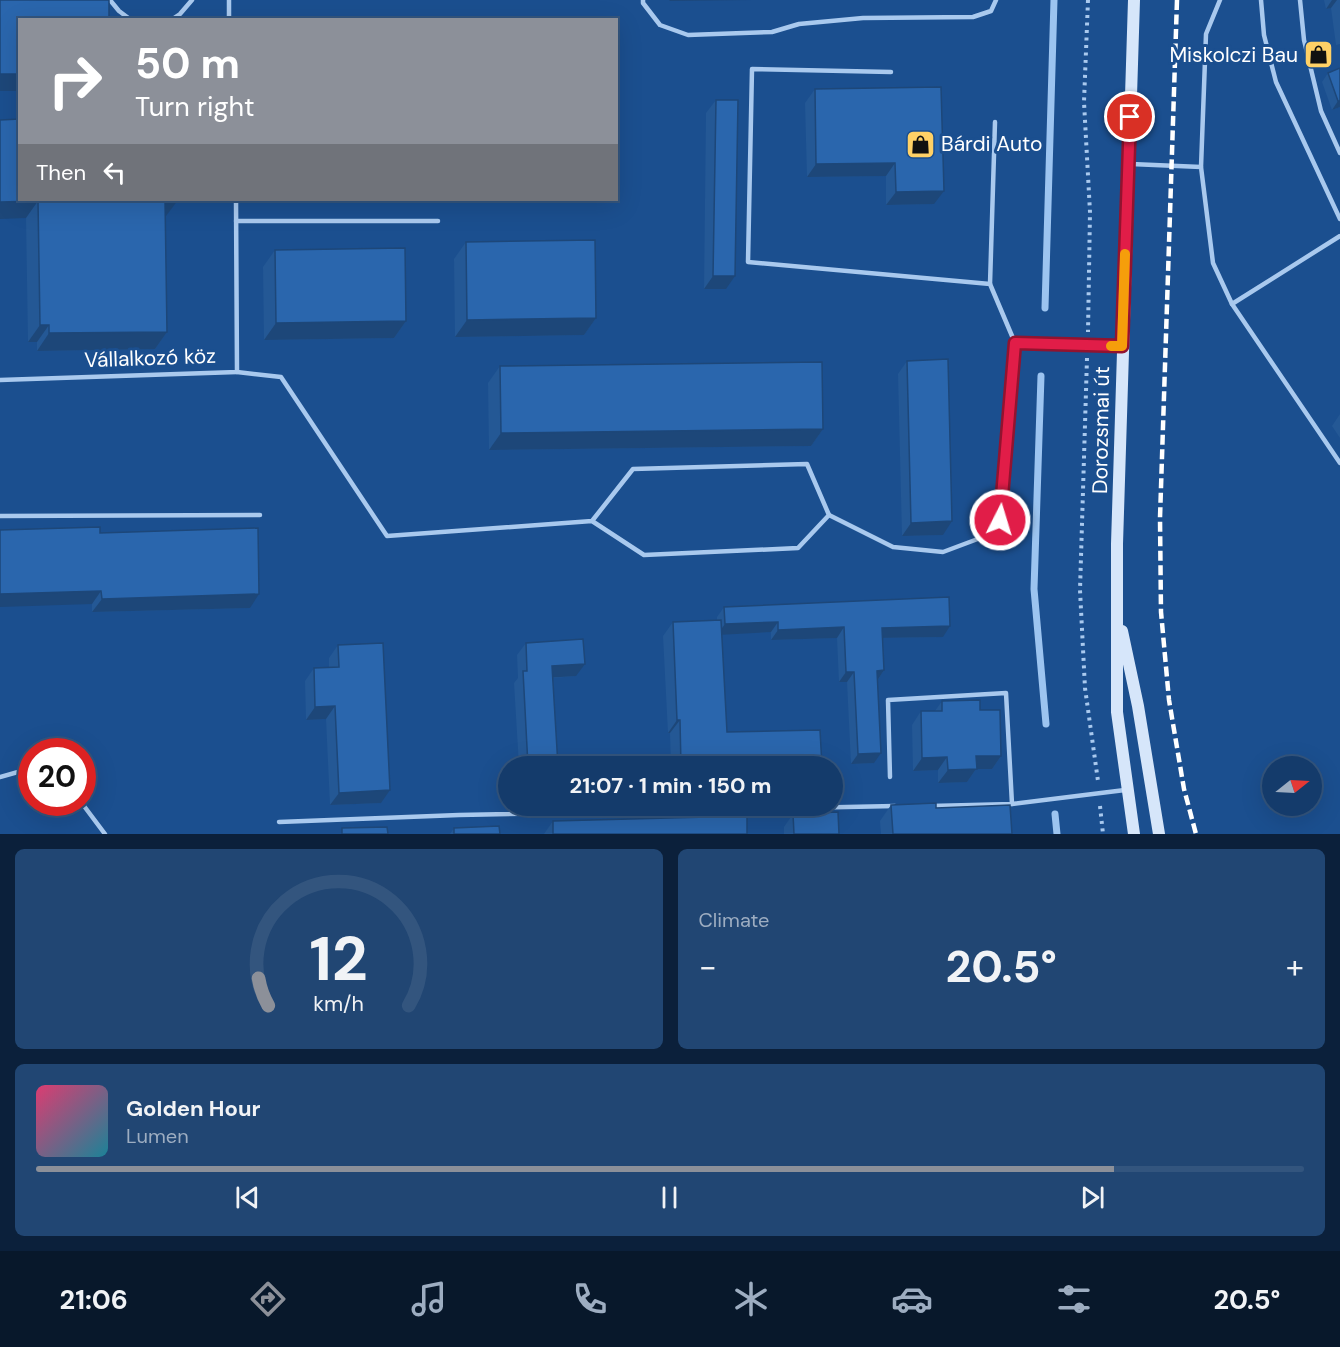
<!DOCTYPE html>
<html lang="en">
<head>
<meta charset="utf-8">
<style>
  :root { --surface:#143b6b; --page:#214673; --text:#f1f3f6; --muted:#9dadc1; --line:#33557e; --accent:#8c9099 }
  body { margin:0; font-family:"DM Sans",sans-serif; background:var(--page); color:var(--text); height:100vh; display:flex; flex-direction:column; font-size:22px; white-space:nowrap }
  * { box-sizing:border-box; margin:0 }
  p { font-size:20px; color:var(--muted) }
  .icon { flex:none; width:33px; height:33px; fill:none; stroke:currentColor; stroke-width:2; stroke-linecap:round; stroke-linejoin:round }
  .map { position:relative; height:834px; overflow:hidden }
  .sheet { display:flex; flex-direction:column; gap:15px; padding:15px; background:#0b203b; flex:1 }
  .sheet>* { flex:none }
  .top-card { position:absolute; left:18px; top:18px; width:600px; height:183px; border-radius:0px; box-shadow:0 6px 24px #0002,0 0 0 2px var(--line); background:#8c9099; color:#fff; overflow:hidden }
  .needle { width:39px; rotate:72deg }
  .tools { position:absolute; left:1262px; top:756px; display:grid; gap:12px }
  .tools a { display:grid; place-items:center; width:60px; height:60px; border-radius:50%; background:var(--surface); box-shadow:0 6px 24px #0002,0 0 0 2px var(--line); font-size:30px }
  .speed { position:absolute; left:18px; top:738px; display:flex; gap:12px; font-size:30px; font-weight:700; text-align:center }
  .speed>* { display:grid; place-content:center; width:78px; height:78px; border-radius:50%; background:var(--surface); box-shadow:0 6px 24px #0002,0 0 0 2px var(--line); line-height:1 }
  .speed .limit { border:9px solid #d22; background:#fff; color:#111 }
  .pin { position:absolute; display:grid; place-items:center; width:51px; height:51px; color:#fff; margin:-26px; border:3px solid #fff; border-radius:50%; box-shadow:0 2px 6px #0007 }
  .me { position:absolute; width:66px; margin:-33px; rotate:5deg; stroke-linejoin:round; filter:drop-shadow(0 0 4px #0008) }
  .turn { display:flex; align-items:center; gap:21px; height:126px; padding:0 18px; font-size:27px }
  .turn .icon { width:78px; height:78px; stroke-width:2.5 }
  .turn b { display:block; font-size:42px; line-height:51px }
  .then { display:flex; align-items:center; height:57px; padding:0 18px; background:#0003; gap:12px; font-size:22px }
  .big { font-size:45px; font-weight:700; line-height:1.1 }
  .sheet .widget { flex:1; display:flex; flex-direction:column; justify-content:center; gap:9px; min-width:0; padding:0 21px; border-radius:9px; background:var(--page) }
  .sheet .dial { align-items:center; gap:0 }
  .dial svg { height:156px; overflow:visible; fill:none; stroke:var(--line); stroke-width:7; stroke-linecap:round; text-anchor:middle }
  .dial text { fill:var(--text); stroke:none }
  .song { display:flex; align-items:center; gap:18px }
  .cover { width:72px; height:72px; border-radius:9px; background:linear-gradient(135deg,hsl(340 70% 55%),hsl(190 70% 35%)) }
  .played { height:6px; border-radius:3px; background:linear-gradient(90deg,var(--accent) 85%,var(--line) 85%) }
  .keys { display:flex; justify-content:space-around; direction:ltr }
  .heat { display:flex; justify-content:space-between; align-items:center; font-size:33px; direction:ltr }
  .sheet .tiles { flex:1; display:grid; gap:15px; grid-template-columns:1fr 1fr }
  .widget:last-child { grid-column:span 2 }
  .trip { position:absolute; left:498px; top:756px; width:345px; height:60px; border-radius:30px; background:var(--surface); box-shadow:0 6px 24px #0002,0 0 0 2px var(--line); font-weight:700; line-height:60px; text-align:center }
  .menu { display:flex; height:96px; justify-content:space-around; align-items:center; background:#08182b; color:var(--muted) }
  .menu .icon { width:42px; height:42px }
  .menu .selected { color:var(--accent) }
  .menu b { font-size:27px; color:var(--text) }
  .map>svg:first-child { display:block }
  .lines { fill:none; stroke-linecap:round; stroke-linejoin:round }
  .stream { stroke:#9cc4f0; stroke-width:7 }
  .path { stroke:#a9c9ee; stroke-width:4; stroke-dasharray:3 4.5; stroke-linecap:butt }
  .service { stroke:#a9c9ee; stroke-width:4.5 }
  .secondary { stroke:#d6e6fa; stroke-width:12 }
  .rail { stroke:#fff; stroke-width:4.5; stroke-dasharray:10 4.5; stroke-linecap:butt }
  .wall { fill:#245895 }
  .shaded-wall { fill:#1d4779 }
  .building { fill:#2a66ad; stroke:#1d4779; stroke-width:1.5 }
  .route-casing { stroke:#92132f; stroke-width:15 }
  .route { stroke:#e11d48; stroke-width:10 }
  .slow { stroke:#f59e0b; stroke-width:10 }
  .labels { text-anchor:middle; dominant-baseline:central; stroke-width:6; stroke-linejoin:round; paint-order:stroke }
  .poi-label { font-size:21px; fill:#fff; stroke:#1b4f8f; text-anchor:end }
  .street-label { font-size:21px; fill:#fff; stroke:#1b4f8f }
</style>
</head>
<body>
<div class="map">
<svg width="1340" height="834" viewBox="0 0 1340 834">
  <rect width="100%" height="100%" fill="#1b4f8f"/>
  <g class="lines">
    <g class="stream">
      <path d="M1045 308 1054 0"/>
      <path d="M1041 376 1034 589 1046 724"/>
      <path d="M1055 814 1057 834"/>
    </g>
    <g class="path">
      <path d="M1088 0 1084 102 1090 212 1088 332"/>
      <path d="M1087 358 1080 590 1085 688 1098 781"/>
      <path d="M1100 806 1103 834"/>
    </g>
    <g class="service">
      <path d="M110 0 119 11 131 20"/>
      <path d="M229 0V20"/>
      <path d="M643 0V3L660 25 688 35 772 32 799 24 863 18 973 17 991 11 996 0"/>
      <path d="M1261 0 1264 35 1276 82 1340 219"/>
      <path d="M1300 0 1304 40 1321 111 1340 153"/>
      <path d="M171 20 180 14 192 0"/>
      <path d="M891 72 752 69 748 262 990 284 1015 343"/>
      <path d="M1131 164 1201 167 1213 263 1232 304 1340 236"/>
      <path d="M1201 167 1206 34 1220 0"/>
      <path d="M236 221H438"/>
      <path d="M990 284 995 122"/>
      <path d="M1232 304 1340 463"/>
      <path d="M237 372 281 377 387 536 592 521 633 469 807 464 829 515 798 548 644 555 592 521"/>
      <path d="M0 380 237 372 236 200"/>
      <path d="M829 515 893 547 943 552 983 537 1000 520 1015 343 1122 346"/>
      <path d="M0 516 260 515"/>
      <path d="M0 777 32 768"/>
      <path d="M890 777 888 700 1006 693 1012 804"/>
      <path d="M81 802 105 834"/>
      <path d="M931 806 1012 804 1125 790"/>
      <path d="M279 822 459 815 895 806"/>
    </g>
    <g class="secondary">
      <path d="M1134 0 1117 544V712L1134 834"/>
      <path d="M1122 631 1138 706 1159 834"/>
    </g>
    <path class="rail" d="M1177 0 1160 518 1161 612 1169 700 1184 789 1196 834"/>
  </g>
  <g class="wall">
    <path d="M1324 0H1340V44L1336 45 1331 8 1326 9Z"/>
    <path d="M1328 73 1340 107 1332 110 1322 82Z"/>
    <path d="M941 87 934 204 886 205V176L807 177 805 103 815 89Z"/>
    <path d="M716 100 726 289H704L706 113Z"/>
    <path d="M20 119 166 216 165 217 167 332 155 349 37 351V342H28L26 218Z"/>
    <path d="M466 242 596 318 584 335 455 337 454 259Z"/>
    <path d="M275 250 406 321 394 338 264 340 263 267Z"/>
    <path d="M907 361 943 535 902 536 898 374Z"/>
    <path d="M500 366 823 429 811 446 489 450 488 383Z"/>
    <path d="M1340 414V438L1332 426Z"/>
    <path d="M100 533 250 608 92 612V604Z"/>
    <path d="M724 607 943 637 883 638 884 670 878 680 874 763 851 764 847 682H839L837 638 771 640V632L722 634 727 732 821 766H671L670 733H668L663 636 673 622 717 620V617Z"/>
    <path d="M526 643 576 676 553 678 558 766H519L514 683 518 678 517 655Z"/>
    <path d="M338 645 381 803 330 805 326 719 306 720 305 681 314 668 329 667V658Z"/>
    <path d="M942 701 980 710 1001 756 992 769H976L967 782 938 783V770L913 771 912 725 921 711H935Z"/>
    <path d="M891 805 936 808 1012 834H881L880 821Z"/>
    <path d="M793 814 839 834H784V827Z"/>
    <path d="M553 821 747 834H544Z"/>
    <path d="M454 828 500 834H450Z"/>
  </g>
  <g class="shaded-wall">
    <path d="M670 0H752L669 1Z"/>
    <path d="M1332 0H1337L1331 8 1326 9Z"/>
    <rect x="0" y="74" width="20" height="17"/>
    <path d="M1338 101H1340V107L1332 110Z"/>
    <path d="M895 163 886 176 807 177 816 164Z"/>
    <path d="M944 191 934 204 886 205 896 192Z"/>
    <path d="M165 200H178L166 216 153 217Z"/>
    <path d="M38 201 26 218 0 219V202Z"/>
    <path d="M713 276H735L726 289H704Z"/>
    <path d="M596 318 584 335 455 337 467 320Z"/>
    <path d="M406 321 394 338 264 340 276 323Z"/>
    <path d="M40 325H49L37 342H28Z"/>
    <path d="M167 332 155 349 37 351 49 333Z"/>
    <path d="M823 429 811 446 489 450 501 433Z"/>
    <path d="M952 521 943 535 902 536 911 523Z"/>
    <path d="M101 591 92 604 0 607V594Z"/>
    <path d="M259 594 250 608 92 612 102 599Z"/>
    <path d="M778 622 771 632 717 635 725 624Z"/>
    <path d="M950 626 943 637 875 638 882 628Z"/>
    <path d="M844 627 837 638 771 640 778 630Z"/>
    <path d="M585 664 576 676 544 678 552 666Z"/>
    <path d="M884 670 877 681V671Z"/>
    <path d="M846 672H854L847 682H839Z"/>
    <path d="M335 706 326 719 306 720 315 707Z"/>
    <path d="M677 720H680L670 733H668Z"/>
    <path d="M881 753 874 763 851 764 858 754Z"/>
    <path d="M976 756H1001L992 769H976L967 782 938 783 948 770Z"/>
    <path d="M947 757 938 770 913 771 922 758Z"/>
    <path d="M390 790 381 803 330 805 339 793Z"/>
  </g>
  <g class="building">
    <path d="M0 0H109V20H20V74H0Z"/>
    <path d="M1340 68V101H1338L1328 73Z"/>
    <path d="M941 87 944 191 896 192 895 163 816 164 815 89Z"/>
    <path d="M716 100H738L735 276H713Z"/>
    <path d="M20 119V200H165L167 332 49 333V325H40L38 201 0 202V120Z"/>
    <path d="M595 240 596 318 467 320 466 242Z"/>
    <path d="M405 248 406 321 276 323 275 250Z"/>
    <path d="M948 359 952 521 911 523 907 361Z"/>
    <path d="M822 362 823 429 501 433 500 366Z"/>
    <path d="M100 527V533L258 528 259 594 102 599 101 591 0 594V530Z"/>
    <path d="M949 597 950 626 882 628 884 670 877 671 881 753 858 754 854 672H846L844 627 778 630V622L725 624 724 607Z"/>
    <path d="M721 620 727 732 820 730 822 766H681L680 720H677L673 622Z"/>
    <path d="M583 639 585 664 552 666 558 766H528L523 671H527L526 643Z"/>
    <path d="M383 643 390 790 339 793 335 706 315 707 314 668 339 667 338 645Z"/>
    <path d="M980 700V710H1000L1001 756H976L977 769 948 770 947 757 922 758 921 711H942V701Z"/>
    <path d="M936 803V808L1010 805 1012 834H893L891 805Z"/>
    <path d="M838 812 839 834H794L793 814Z"/>
    <path d="M747 816V834H553V821Z"/>
    <path d="M499 826 500 834H454V828Z"/>
    <path d="M387 827 388 834H342V828Z"/>
  </g>
  <g class="lines">
    <defs>
      <path id="route" d="M1000 520 1015 343 1122 346 1130 117"/>
    </defs>
    <use href="#route" class="route-casing"/>
    <use href="#route" class="route"/>
    <path class="slow" d="M1111 346H1122L1125 254"/>
  </g>
  <defs>
    <symbol id="shop-square" viewBox="-11 -11 22 22"><rect x="-9" y="-9" width="18" height="18" rx="4" fill="#ffd166" stroke="#1b4f8f"/><path d="M-5-2.5h2.3a2.7 3.5 0 0 1 5.4 0H5L5.5 6h-11ZM-1.5-2.5h3a1.5 2.3 0 0 0-3 0Z" fill="#111"/></symbol>
  </defs>
  <g fill-rule="evenodd">
    <use href="#shop-square" x="1302" y="38" width="33" height="33"/>
    <use href="#shop-square" x="904" y="128" width="33" height="33"/>
  </g>
  <g class="labels">
    <g class="poi-label">
      <text x="1298" y="55">Miskolczi Bau</text>
      <text x="941" y="144" text-anchor="start">Bárdi Auto</text>
    </g>
    <g class="street-label">
      <text transform="translate(150 358) rotate(-2)">Vállalkozó köz</text>
      <text transform="translate(1101 430) rotate(-89)">Dorozsmai út</text>
    </g>
  </g>
</svg>
<div class="tools">
<a><svg class="needle" viewBox="-14 -14 28 28"><path d="M0-13l5 13h-10z" fill="#e53935"/><path d="M0 13l5-13h-10z" fill="#9dadc1"/></svg></a>
</div>
<div class="speed"><div class="limit">20</div></div>
<div class="pin" style="left:1130px;top:117px;background:#d93025"><svg class="icon" aria-label="arrive" viewBox="0 0 24 24"><path d="M6 21V4h12l-3 4 3 4H6"/></svg></div>
<svg class="me" style="left:1000px;top:520px" viewBox="-20 -20 40 40"><circle r="17" fill="#e11d48" stroke="#fff" stroke-width="3"/><path d="M0-11L8 9 0 5-8 9z" fill="#fff"/></svg>
<div class="trip">21:07 · 1 min · 150 m</div>
<div class="top-card">
<div class="turn"><svg class="icon" aria-label="right" viewBox="0 0 24 24"><path d="M7 20v-9h11M14 6l5 5-5 5"/></svg><div><b>50 m</b>Turn right</div></div>
<div class="then">Then<svg class="icon" aria-label="left" viewBox="0 0 24 24"><path d="M17 20v-9H6M10 6l-5 5 5 5"/></svg></div>
</div>
</div>
<section class="sheet">
<div class="tiles">
<div class="widget dial"><svg viewBox="0 0 100 80">
<path d="M14 69A42 42 0 1 1 86 69"/>
<path d="M14 69A42 42 0 0 1 9 55" stroke="#8c9099"/>
<text x="50" y="56" font-size="32" font-weight="700">12</text>
<text x="50" y="72" font-size="11">km/h</text>
</svg></div>
<div class="widget"><p>Climate</p>
<div class="heat"><a>−</a><b class="big">20.5°</b><a>+</a></div>
</div>
<div class="widget">
<div class="song"><i class="cover"></i><div><b>Golden Hour</b><p>Lumen</p></div></div>
<div class="played"></div>
<div class="keys"><svg class="icon" aria-label="previous" viewBox="0 0 24 24"><path d="M18 5L8 12l10 7zM5 5v14"/></svg><svg class="icon" aria-label="pause" viewBox="0 0 24 24"><path d="M8 5v14M16 5v14"/></svg><svg class="icon" aria-label="next" viewBox="0 0 24 24"><path d="M6 5l10 7-10 7zM19 5v14"/></svg></div>
</div>
</div>
</section>
<nav class="menu">
<b>21:06</b>
<svg class="icon selected" aria-label="directions" viewBox="0 0 24 24"><path d="M12 3l9 9-9 9-9-9zM9 14v-3h6M13 9l2 2-2 2"/></svg>
<svg class="icon" aria-label="music" viewBox="0 0 24 24"><path d="M9 18V5l10-2v13"/><circle cx="6" cy="18" r="3"/><circle cx="16" cy="16" r="3"/></svg>
<svg class="icon" aria-label="phone" viewBox="0 0 24 24"><path d="M5 4h4l2 5-3 2q2 4 5 5l2-3 5 2v4C11 20 4 13 5 4z"/></svg>
<svg class="icon" aria-label="climate" viewBox="0 0 24 24"><path d="M12 3v18M4 7l16 10M4 17L20 7"/></svg>
<svg class="icon" aria-label="car" viewBox="0 0 24 24"><path d="M5 17H2v-5l4-1 3-4h7l3 4 3 1v5h-3M9 17h6M6 11h13"/><circle cx="7" cy="17" r="2"/><circle cx="17" cy="17" r="2"/></svg>
<svg class="icon" aria-label="filters" viewBox="0 0 24 24"><path d="M4 7h16M4 17h16"/><circle cx="9" cy="7" r="2"/><circle cx="15" cy="17" r="2"/></svg>
<b>20.5°</b>
</nav>
</body>
</html>
